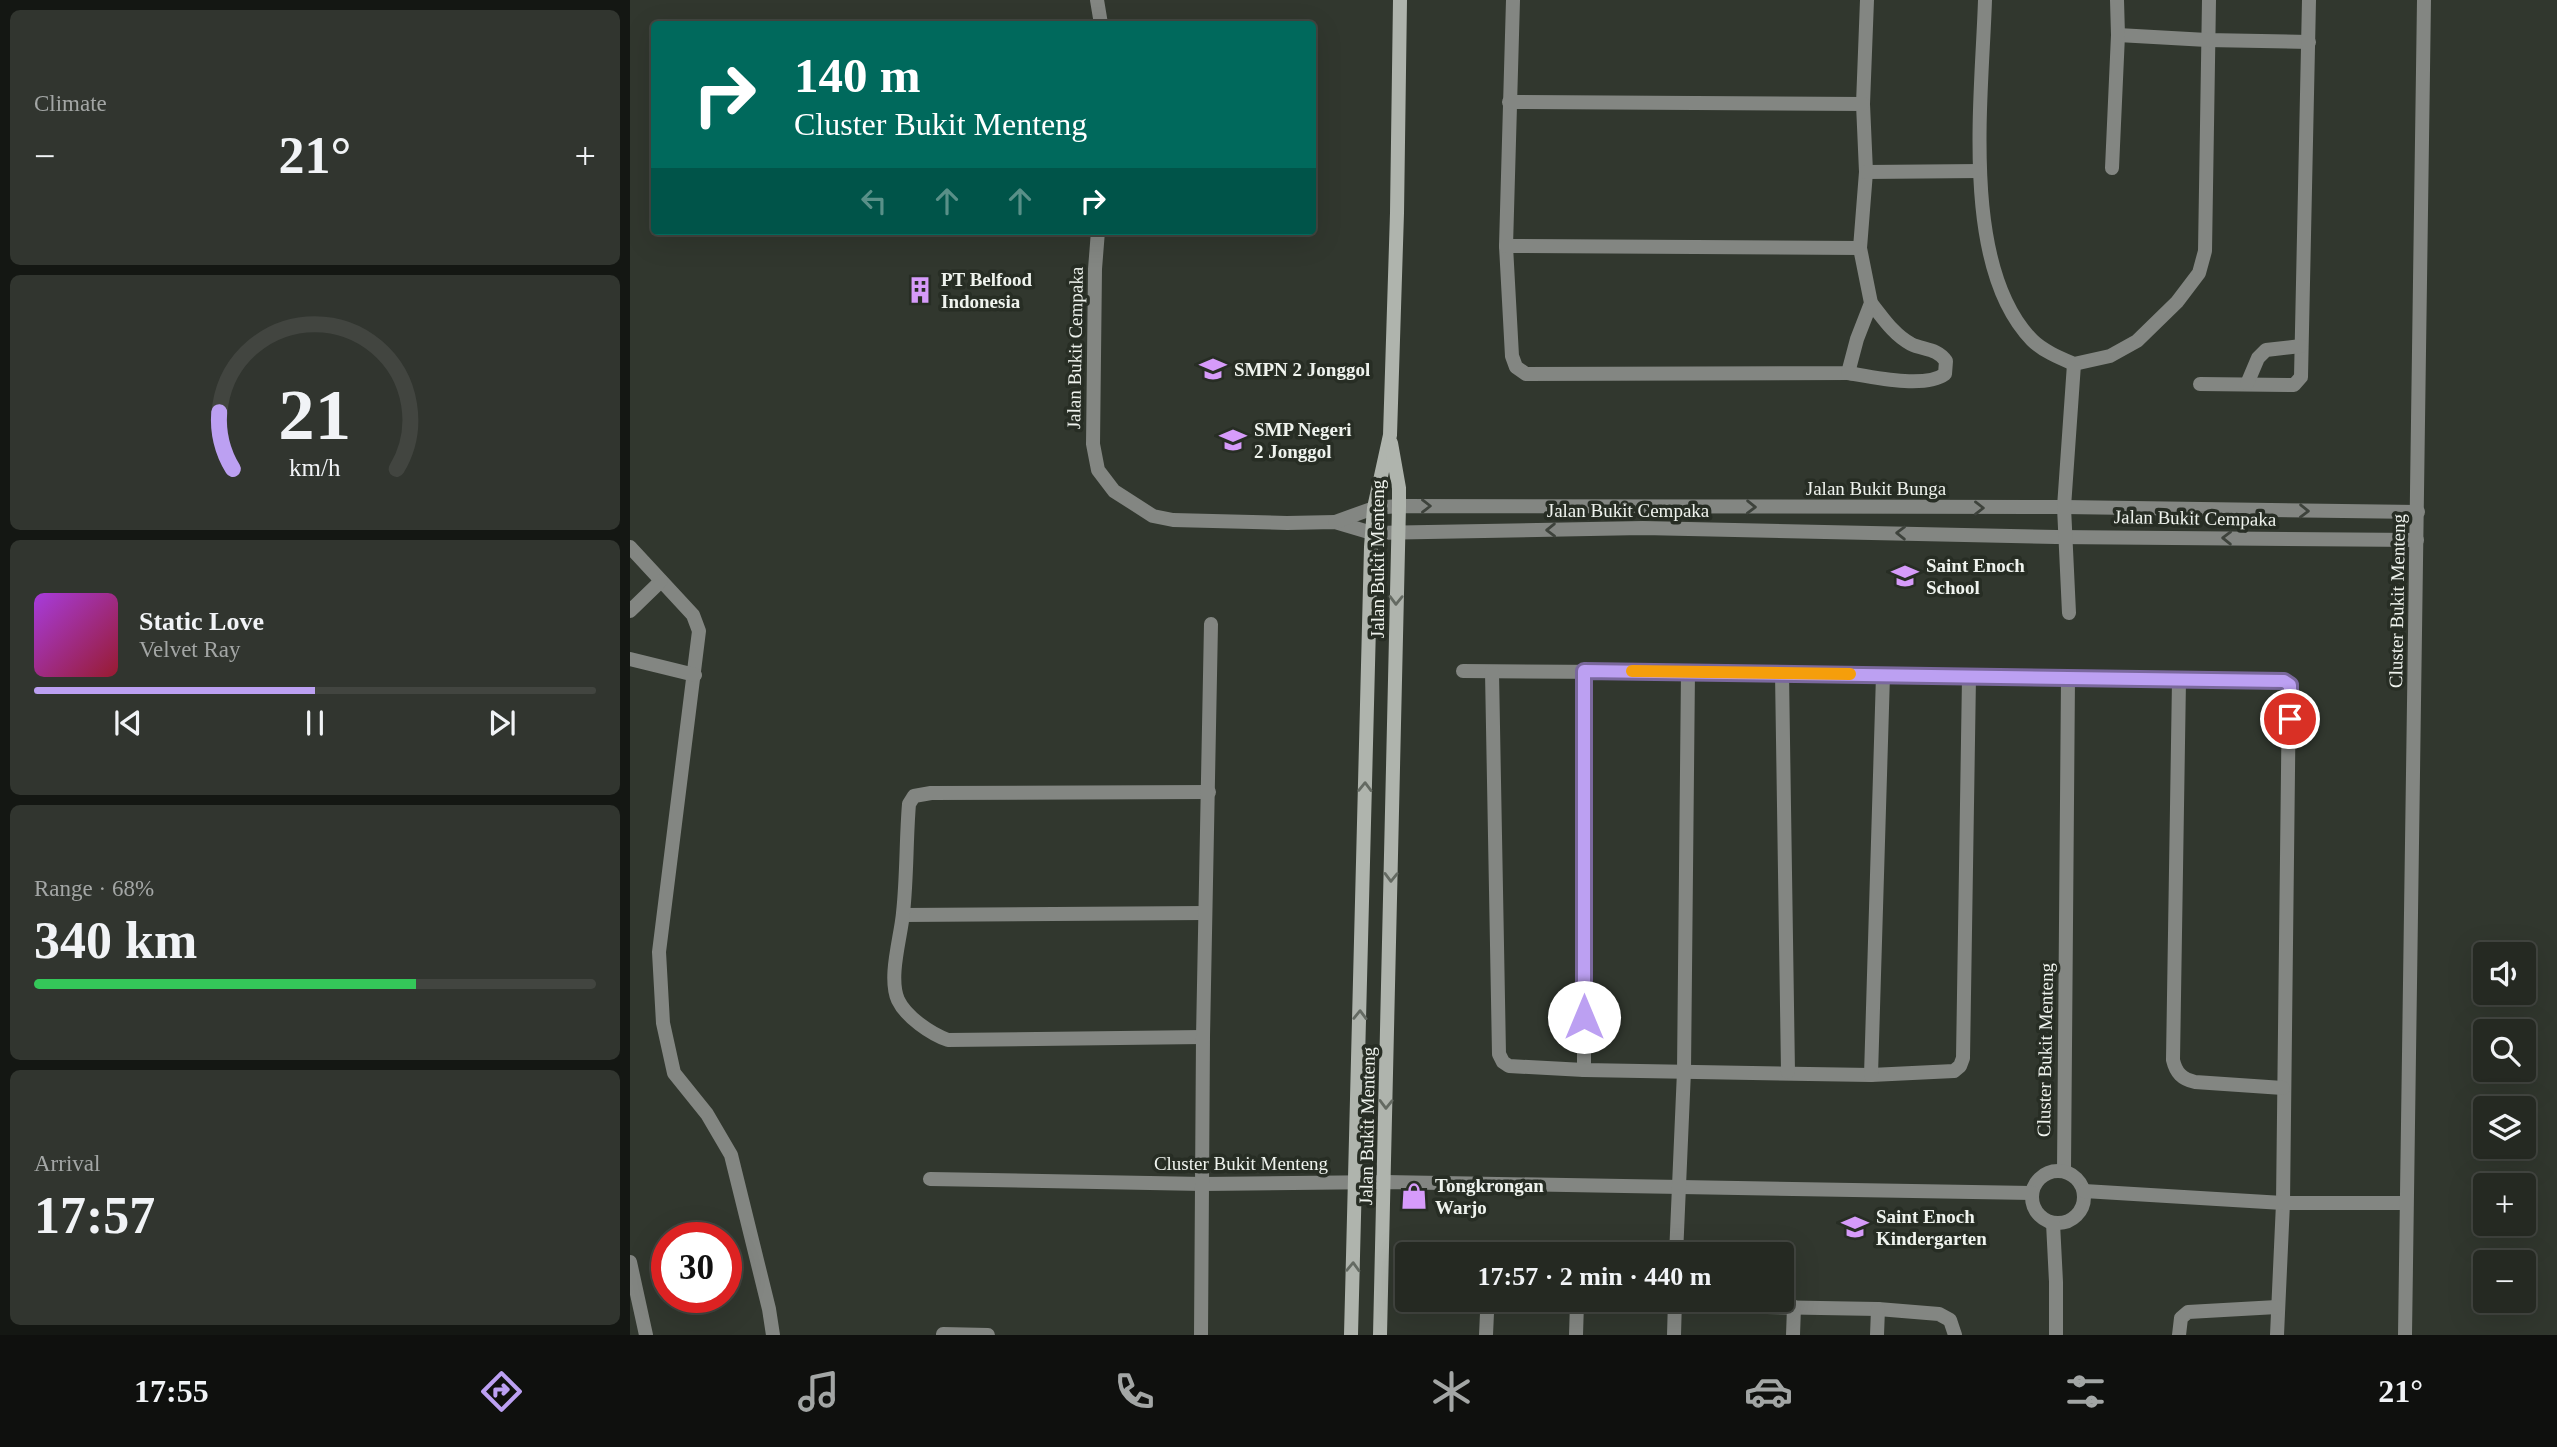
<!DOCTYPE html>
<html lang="en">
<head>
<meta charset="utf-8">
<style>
  :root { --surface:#252922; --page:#31352f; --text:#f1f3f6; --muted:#a3a6a5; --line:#424540; --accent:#bca0f2 }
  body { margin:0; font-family:"Times New Roman",serif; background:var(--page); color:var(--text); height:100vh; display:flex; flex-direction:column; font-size:26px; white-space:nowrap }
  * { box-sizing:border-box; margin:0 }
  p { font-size:23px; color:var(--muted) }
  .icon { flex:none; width:38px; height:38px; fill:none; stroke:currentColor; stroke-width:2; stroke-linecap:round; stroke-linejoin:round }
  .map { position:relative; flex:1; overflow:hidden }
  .side { display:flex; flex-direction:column; gap:10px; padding:10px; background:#141713; width:630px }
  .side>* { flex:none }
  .guide { position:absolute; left:21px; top:21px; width:665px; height:214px; border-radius:7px; box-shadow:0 7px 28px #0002,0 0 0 2px var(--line); background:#00695c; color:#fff; overflow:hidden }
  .tools { position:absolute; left:1843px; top:942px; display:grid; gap:14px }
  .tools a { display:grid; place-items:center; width:63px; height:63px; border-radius:7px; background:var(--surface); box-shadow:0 7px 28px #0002,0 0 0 2px var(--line); font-size:35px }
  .speed { position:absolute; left:21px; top:1222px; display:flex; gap:14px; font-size:35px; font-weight:700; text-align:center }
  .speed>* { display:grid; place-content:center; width:91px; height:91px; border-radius:50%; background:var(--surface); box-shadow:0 7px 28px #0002,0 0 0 2px var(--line); line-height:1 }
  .speed .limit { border:10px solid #d22; background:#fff; color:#111 }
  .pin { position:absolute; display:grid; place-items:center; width:60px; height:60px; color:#fff; margin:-30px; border:4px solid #fff; border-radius:50%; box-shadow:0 2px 7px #0007 }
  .me { position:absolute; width:77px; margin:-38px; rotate:0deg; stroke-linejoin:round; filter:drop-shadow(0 0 5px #0008) }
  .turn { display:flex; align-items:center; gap:24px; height:147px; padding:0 28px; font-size:32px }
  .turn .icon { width:91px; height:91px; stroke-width:2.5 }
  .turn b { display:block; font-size:49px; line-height:60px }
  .lanes { display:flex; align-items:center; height:66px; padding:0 28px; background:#0003; justify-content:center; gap:35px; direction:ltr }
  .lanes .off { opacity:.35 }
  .big { font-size:52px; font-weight:700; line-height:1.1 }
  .side .tile { flex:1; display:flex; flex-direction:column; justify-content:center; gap:10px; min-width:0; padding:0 24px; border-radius:10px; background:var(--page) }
  .side .dial { align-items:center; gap:0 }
  .dial svg { height:182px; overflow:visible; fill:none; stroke:var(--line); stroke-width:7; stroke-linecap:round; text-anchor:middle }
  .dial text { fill:var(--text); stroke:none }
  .song { display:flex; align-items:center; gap:21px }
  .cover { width:84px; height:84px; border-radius:10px; background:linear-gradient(135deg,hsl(280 70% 55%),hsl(350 70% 35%)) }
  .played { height:7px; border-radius:4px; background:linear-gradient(90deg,var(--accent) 50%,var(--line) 50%) }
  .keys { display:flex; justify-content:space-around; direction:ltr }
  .heat { display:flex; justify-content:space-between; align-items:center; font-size:38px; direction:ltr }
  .charge { height:10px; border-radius:5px; background:linear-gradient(90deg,#34c759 68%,var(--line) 0) }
  .trip { position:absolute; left:765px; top:1242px; width:399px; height:70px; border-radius:7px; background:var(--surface); box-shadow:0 7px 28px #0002,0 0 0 2px var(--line); font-weight:700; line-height:70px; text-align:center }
  .menu { display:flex; height:112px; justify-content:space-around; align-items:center; background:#0f100e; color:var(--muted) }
  .menu .icon { width:49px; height:49px }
  .menu .on { color:var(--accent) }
  .menu b { font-size:32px; color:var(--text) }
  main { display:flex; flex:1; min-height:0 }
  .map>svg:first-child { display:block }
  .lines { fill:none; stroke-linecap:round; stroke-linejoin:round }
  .street { stroke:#838682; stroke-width:14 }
  .secondary { stroke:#afb4ad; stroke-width:14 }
  .oneway { stroke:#3e433c }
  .oneway2 { stroke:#646a62 }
  .route-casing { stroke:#7a689d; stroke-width:18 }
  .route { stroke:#bca0f2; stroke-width:12 }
  .slow { stroke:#f59e0b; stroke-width:12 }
  .labels { text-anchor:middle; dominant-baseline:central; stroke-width:7; stroke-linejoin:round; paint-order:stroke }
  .poi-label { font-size:19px; font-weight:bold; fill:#eff3ee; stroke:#272d24; text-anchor:start }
  .street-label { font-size:19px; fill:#eff3ee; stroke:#272d24 }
</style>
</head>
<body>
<main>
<section class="side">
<div class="tile"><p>Climate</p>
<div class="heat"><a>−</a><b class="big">21°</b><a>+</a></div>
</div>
<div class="tile dial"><svg viewBox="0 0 100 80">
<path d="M14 69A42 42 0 1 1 86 69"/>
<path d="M14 69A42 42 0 0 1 8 44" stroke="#bca0f2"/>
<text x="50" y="56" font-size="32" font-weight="700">21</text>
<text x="50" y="72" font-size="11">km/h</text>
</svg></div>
<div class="tile">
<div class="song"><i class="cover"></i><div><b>Static Love</b><p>Velvet Ray</p></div></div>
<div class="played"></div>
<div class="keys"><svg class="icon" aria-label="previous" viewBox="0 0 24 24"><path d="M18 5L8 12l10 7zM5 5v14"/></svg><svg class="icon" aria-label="pause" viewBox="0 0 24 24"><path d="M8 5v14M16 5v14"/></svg><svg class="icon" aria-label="next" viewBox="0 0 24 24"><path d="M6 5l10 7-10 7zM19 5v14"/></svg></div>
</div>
<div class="tile"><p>Range · 68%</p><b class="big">340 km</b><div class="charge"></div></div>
<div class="tile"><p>Arrival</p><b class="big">17:57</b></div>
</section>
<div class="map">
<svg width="1927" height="1335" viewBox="0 0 1927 1335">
  <rect width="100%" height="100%" fill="#31372e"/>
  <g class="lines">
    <g class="street">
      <path d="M467 0 471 24"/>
      <path d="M883 0 876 246 882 356 886 367 896 374 1218 373 1227 339 1241 303 1230 248 1236 172 1233 104 1237 0"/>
      <path d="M1355 0C1352 97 1330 266 1402 340 1413 351 1430 358 1444 364L1480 356 1507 341 1547 302 1569 273 1575 251 1579 0"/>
      <path d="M1488 35 1577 40 1679 42"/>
      <path d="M879 102 1233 104"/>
      <path d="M1482 168 1488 35 1487 0"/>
      <path d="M1236 172 1350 171"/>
      <path d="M468 231 465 269 463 444 468 470 484 491 523 516 543 520 657 523 705 522 742 533 1013 528 1426 537 1787 540"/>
      <path d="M876 246 1230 248"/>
      <path d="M1218 373C1242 377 1295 389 1315 374L1316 361C1307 348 1293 350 1281 344 1264 335 1253 318 1241 303"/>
      <path d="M1570 384 1664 385 1671 377 1679 0"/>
      <path d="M1617 384 1628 358 1636 350 1671 346"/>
      <path d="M705 522 744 508 769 506 1434 507 1788 512"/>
      <path d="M0 547 63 615 69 631 29 952 33 1023 44 1073 77 1114 101 1155 139 1309 143 1335"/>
      <path d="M0 611 31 581"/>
      <path d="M1439 613 1434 507 1444 364"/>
      <path d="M0 659 65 675"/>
      <path d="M833 671 1152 673 1549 680 1619 679 1654 681 1659 685 1653 1203 1647 1335"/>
      <path d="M954 671V1070"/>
      <path d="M862 672 869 1054 873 1062 879 1066 954 1070 1241 1075 1324 1071 1330 1066 1333 1058 1339 677"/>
      <path d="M1152 673 1158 1072"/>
      <path d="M1549 680 1543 1060C1546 1073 1552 1079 1565 1082L1653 1088"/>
      <path d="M273 915 575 913"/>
      <path d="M573 1037 318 1040C301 1034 276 1017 268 1000 258 977 271 937 273 913 277 877 276 840 279 804L284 796 301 793 579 792"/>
      <path d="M1241 1075 1253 675"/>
      <path d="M1434 1170 1438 678"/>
      <circle cx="1428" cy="1197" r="26"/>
      <path d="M300 1179 573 1184 755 1182 1402 1193"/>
      <path d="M1454 1191 1653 1203H1776"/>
      <path d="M1423 1223 1426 1282V1335"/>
      <path d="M1046 1255 1054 1071 1058 671"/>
      <path d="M0 1262 16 1335"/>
      <path d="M313 1334 358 1335"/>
      <path d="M571 1335 573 1037 581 624"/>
      <path d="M856 1335 857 1313 861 1304 868 1302 1248 1309 1309 1314 1320 1320 1325 1335"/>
      <path d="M946 1335 947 1303"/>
      <path d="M1044 1335 1045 1300"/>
      <path d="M1163 1335 1164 1307"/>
      <path d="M1247 1335 1248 1309"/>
      <path d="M1549 1335 1551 1318 1558 1312 1647 1307"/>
      <path d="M1775 1335 1794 0"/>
    </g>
    <g class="secondary">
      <path d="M721 1335 741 547 744 508 760 435 767 213 770 0"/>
      <path d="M750 1335 769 506V488L761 443"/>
    </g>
  </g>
  <defs><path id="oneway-chevron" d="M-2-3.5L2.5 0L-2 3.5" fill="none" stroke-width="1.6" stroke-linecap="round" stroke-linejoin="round" transform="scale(1.75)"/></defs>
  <g class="oneway">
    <use href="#oneway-chevron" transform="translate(796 506)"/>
    <use href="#oneway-chevron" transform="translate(1121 507) rotate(1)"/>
    <use href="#oneway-chevron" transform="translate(1349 508)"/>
    <use href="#oneway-chevron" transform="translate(1674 511) rotate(1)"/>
    <use href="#oneway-chevron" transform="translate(921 530) rotate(179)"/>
    <use href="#oneway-chevron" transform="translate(1271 533) rotate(-179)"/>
    <use href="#oneway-chevron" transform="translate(1597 538) rotate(-179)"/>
  </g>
  <g class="oneway2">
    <use href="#oneway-chevron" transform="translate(766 600) rotate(91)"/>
    <use href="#oneway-chevron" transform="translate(735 787) rotate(-89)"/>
    <use href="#oneway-chevron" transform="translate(761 877) rotate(91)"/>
    <use href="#oneway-chevron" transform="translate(730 1015) rotate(-89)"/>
    <use href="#oneway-chevron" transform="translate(756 1104) rotate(91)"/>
    <use href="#oneway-chevron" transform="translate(723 1267) rotate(-88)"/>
  </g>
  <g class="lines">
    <defs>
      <path id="route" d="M954 1017V671L1654 681 1660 685V719"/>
    </defs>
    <use href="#route" class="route-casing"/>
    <use href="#route" class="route"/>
    <path class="slow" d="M1002 671 1220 674"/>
  </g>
  <defs>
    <symbol id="building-bare" viewBox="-9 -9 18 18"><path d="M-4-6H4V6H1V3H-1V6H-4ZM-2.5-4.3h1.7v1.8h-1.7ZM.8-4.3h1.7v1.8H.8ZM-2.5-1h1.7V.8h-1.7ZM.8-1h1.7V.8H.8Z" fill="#d69bfa" stroke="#272d24" stroke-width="2.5" paint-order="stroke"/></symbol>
    <symbol id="school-bare" viewBox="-9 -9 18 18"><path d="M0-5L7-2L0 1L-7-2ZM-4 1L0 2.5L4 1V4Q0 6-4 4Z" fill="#d69bfa" stroke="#272d24" stroke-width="2.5" paint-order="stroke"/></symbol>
    <symbol id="shop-bare" viewBox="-9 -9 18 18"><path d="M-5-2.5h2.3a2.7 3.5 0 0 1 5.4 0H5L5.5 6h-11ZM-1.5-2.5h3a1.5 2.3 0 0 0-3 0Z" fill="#d69bfa" stroke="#272d24" stroke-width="2.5" paint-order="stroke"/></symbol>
  </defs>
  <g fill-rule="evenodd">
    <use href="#building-bare" x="271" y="271" width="38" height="38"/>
    <use href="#school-bare" x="564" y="350" width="38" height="38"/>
    <use href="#school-bare" x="584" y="421" width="38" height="38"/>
    <use href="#school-bare" x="1256" y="557" width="38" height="38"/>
    <use href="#shop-bare" x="765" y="1177" width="38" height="38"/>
    <use href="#school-bare" x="1206" y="1208" width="38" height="38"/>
  </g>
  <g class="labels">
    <g class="poi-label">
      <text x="311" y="279">PT Belfood<tspan x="311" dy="22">Indonesia</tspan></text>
      <text x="604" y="369">SMPN 2 Jonggol</text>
      <text x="624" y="429">SMP Negeri<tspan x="624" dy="22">2 Jonggol</tspan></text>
      <text x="1296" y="565">Saint Enoch<tspan x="1296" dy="22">School</tspan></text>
      <text x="805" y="1185">Tongkrongan<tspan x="805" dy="22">Warjo</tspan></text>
      <text x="1246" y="1216">Saint Enoch<tspan x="1246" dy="22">Kindergarten</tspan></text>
    </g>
    <g class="street-label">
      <text transform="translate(445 348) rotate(-89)">Jalan Bukit Cempaka</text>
      <text x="1246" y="488">Jalan Bukit Bunga</text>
      <text x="998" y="510">Jalan Bukit Cempaka</text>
      <text transform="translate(1565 518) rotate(1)">Jalan Bukit Cempaka</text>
      <text transform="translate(747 559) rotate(-90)">Jalan Bukit Menteng</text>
      <text transform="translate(1767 601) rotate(-89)">Cluster Bukit Menteng</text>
      <text transform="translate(1415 1050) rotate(-89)">Cluster Bukit Menteng</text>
      <text transform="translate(737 1126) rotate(-89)">Jalan Bukit Menteng</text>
      <text x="611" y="1163">Cluster Bukit Menteng</text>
    </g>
  </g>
</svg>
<div class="tools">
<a><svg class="icon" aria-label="sound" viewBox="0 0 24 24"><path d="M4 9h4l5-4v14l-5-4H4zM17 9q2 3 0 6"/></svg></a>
<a><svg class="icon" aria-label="search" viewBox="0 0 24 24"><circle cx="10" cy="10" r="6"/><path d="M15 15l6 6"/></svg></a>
<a><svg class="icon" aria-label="layers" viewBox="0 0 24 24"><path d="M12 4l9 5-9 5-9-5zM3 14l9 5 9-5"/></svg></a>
<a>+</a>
<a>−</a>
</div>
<div class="speed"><div class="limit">30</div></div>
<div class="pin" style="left:1660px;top:719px;background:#d93025"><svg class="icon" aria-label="arrive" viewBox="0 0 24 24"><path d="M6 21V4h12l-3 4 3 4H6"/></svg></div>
<svg class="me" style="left:954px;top:1017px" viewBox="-20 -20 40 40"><circle r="19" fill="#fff"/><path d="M0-13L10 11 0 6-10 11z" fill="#bca0f2"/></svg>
<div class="trip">17:57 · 2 min · 440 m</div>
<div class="guide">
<div class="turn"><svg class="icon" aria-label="right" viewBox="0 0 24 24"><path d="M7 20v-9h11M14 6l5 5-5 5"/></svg><div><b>140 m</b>Cluster Bukit Menteng</div></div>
<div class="lanes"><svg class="icon off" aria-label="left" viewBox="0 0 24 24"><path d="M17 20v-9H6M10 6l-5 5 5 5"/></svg><svg class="icon off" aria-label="ahead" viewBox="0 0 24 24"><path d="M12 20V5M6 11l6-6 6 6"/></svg><svg class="icon off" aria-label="ahead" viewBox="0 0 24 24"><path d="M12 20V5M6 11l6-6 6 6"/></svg><svg class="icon" aria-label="right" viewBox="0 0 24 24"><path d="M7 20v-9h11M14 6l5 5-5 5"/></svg></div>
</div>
</div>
</main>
<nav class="menu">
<b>17:55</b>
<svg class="icon on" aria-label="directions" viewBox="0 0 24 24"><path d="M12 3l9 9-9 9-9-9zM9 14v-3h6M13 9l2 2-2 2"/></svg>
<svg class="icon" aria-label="music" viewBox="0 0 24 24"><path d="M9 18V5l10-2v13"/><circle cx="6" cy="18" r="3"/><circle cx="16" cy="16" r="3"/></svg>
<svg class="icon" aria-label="phone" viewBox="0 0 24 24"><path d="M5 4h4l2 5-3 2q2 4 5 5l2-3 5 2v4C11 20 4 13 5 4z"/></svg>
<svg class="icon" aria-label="climate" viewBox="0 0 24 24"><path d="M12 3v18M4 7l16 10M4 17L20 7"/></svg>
<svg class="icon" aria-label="car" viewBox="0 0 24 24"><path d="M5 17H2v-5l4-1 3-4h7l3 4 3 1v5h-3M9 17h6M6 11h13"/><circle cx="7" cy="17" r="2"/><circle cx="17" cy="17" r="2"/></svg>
<svg class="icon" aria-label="filters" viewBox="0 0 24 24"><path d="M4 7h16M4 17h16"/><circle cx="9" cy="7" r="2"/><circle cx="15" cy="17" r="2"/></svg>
<b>21°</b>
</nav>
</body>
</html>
